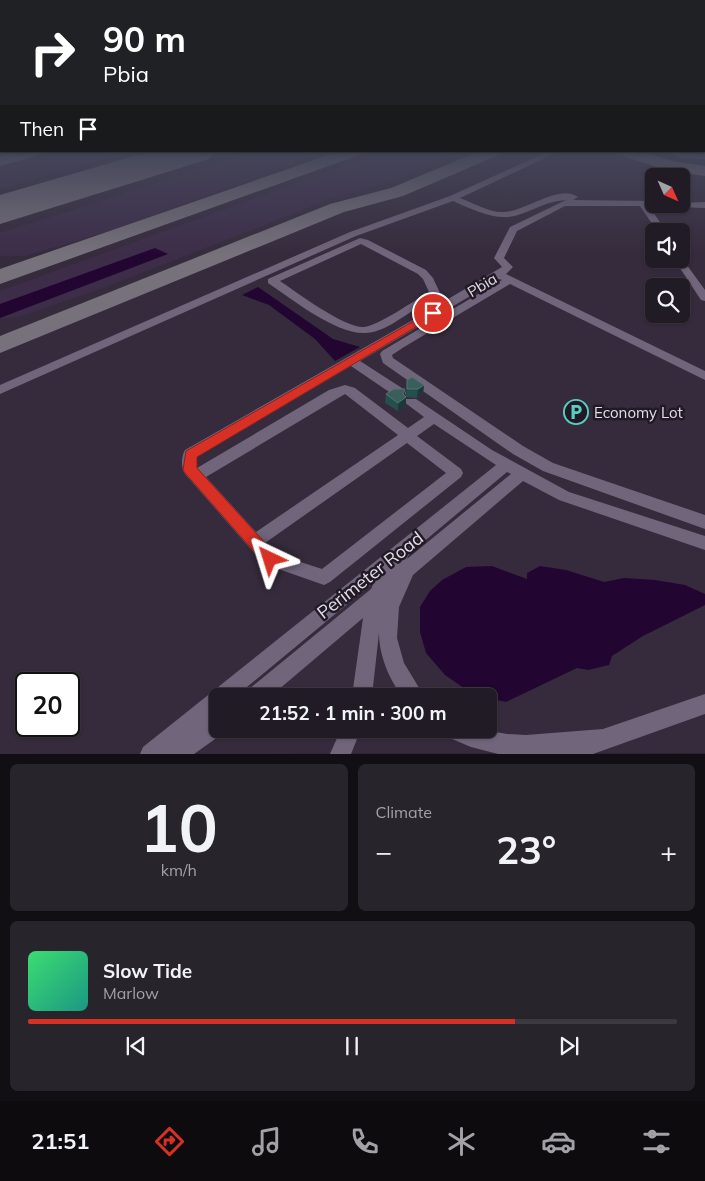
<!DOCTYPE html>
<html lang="en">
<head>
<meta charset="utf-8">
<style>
  :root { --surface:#201b24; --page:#28242c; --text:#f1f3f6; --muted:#a2a1a6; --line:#3d3941; --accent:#d93025 }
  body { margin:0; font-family:Mulish,sans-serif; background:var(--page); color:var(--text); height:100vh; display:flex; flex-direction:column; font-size:19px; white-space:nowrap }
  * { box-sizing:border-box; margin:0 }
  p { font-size:16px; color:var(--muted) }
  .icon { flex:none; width:28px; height:28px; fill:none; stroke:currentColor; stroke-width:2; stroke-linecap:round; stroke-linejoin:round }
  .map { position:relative; height:754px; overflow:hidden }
  .panel { display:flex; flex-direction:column; gap:10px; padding:10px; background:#120f14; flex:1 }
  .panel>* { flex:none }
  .banner { position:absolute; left:0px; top:0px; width:705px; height:152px; box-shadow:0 1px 4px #0004,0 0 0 1px var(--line); background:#202124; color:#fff; overflow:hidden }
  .needle { width:32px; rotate:135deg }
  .fabs { position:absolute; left:645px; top:168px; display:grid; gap:10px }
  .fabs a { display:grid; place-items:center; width:45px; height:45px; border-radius:8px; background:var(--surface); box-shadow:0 1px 4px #0004,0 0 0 1px var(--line); font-size:25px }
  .speed { position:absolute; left:15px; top:672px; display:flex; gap:10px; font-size:25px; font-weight:700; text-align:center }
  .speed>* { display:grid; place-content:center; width:65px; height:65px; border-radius:50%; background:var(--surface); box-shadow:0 1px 4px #0004,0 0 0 1px var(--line); line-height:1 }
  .speed .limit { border:2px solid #111; border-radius:8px; background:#fff; color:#111 }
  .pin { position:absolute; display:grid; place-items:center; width:42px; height:42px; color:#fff; margin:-21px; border:2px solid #fff; border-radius:50%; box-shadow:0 1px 5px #0007 }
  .me { position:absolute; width:55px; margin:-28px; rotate:319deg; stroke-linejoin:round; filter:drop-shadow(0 0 4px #0008) }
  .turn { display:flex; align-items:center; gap:18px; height:105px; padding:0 20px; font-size:22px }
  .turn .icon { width:65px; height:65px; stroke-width:2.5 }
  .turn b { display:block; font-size:35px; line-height:42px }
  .then { display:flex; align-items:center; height:48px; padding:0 20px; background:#0003; gap:10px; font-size:19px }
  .big { font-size:38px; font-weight:700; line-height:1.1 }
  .panel .card { flex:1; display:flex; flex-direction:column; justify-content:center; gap:8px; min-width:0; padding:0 18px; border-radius:8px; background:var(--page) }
  .panel .dial { align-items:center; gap:0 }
  .dial b { font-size:65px; line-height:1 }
  .song { display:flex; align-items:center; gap:15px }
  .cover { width:60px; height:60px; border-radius:8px; background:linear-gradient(135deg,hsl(140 70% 55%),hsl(170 70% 35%)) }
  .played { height:5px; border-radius:2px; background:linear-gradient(90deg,var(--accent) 75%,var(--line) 75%) }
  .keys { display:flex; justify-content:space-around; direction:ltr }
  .heat { display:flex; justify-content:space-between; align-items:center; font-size:28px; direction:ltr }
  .panel .tiles { flex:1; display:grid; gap:10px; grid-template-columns:1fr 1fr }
  .card:last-child { grid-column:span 2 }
  .trip { position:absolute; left:209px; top:688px; width:288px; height:50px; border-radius:8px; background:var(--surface); box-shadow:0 1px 4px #0004,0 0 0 1px var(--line); font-weight:700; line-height:50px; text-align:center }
  .dock { display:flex; height:80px; justify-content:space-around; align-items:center; background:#0d0b0e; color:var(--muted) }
  .dock .icon { width:35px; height:35px }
  .dock .on { color:var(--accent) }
  .dock b { font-size:22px; color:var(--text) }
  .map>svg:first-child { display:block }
  .built { fill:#362b3c; fill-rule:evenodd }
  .green { fill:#3d2d49 }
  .water { fill:#220631 }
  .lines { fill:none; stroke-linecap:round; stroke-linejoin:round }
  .taxiway { fill:#77717c; fill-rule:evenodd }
  .runway { fill:#77717c; fill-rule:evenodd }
  .minor { fill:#71657b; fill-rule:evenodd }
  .wall { fill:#254f4c }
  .shaded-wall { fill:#1f373a }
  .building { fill:#395e5c; stroke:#547272 }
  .route { fill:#d93025; stroke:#8d1f18 }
  .labels { text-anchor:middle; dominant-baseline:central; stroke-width:5; stroke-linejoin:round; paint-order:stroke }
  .street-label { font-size:15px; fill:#e1dce5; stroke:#211a26 }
  .poi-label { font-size:15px; fill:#e1dce5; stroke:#211a26; text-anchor:start }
  .near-street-label { font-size:18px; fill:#e1dce5; stroke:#211a26 }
</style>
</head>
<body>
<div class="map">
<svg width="705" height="754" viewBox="0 0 705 754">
  <rect width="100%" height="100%" fill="#2b2430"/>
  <path class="built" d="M0 150H705V753L0 754ZM654 176H681V204H654ZM654 231H681V259H654ZM654 286H681V314H654ZM26 684H69V726H26ZM218 696H488V729H218Z"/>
  <g class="green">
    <path d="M48 151H134L0 189V164Z"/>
    <path d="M257 151H319L290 165 116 229 25 256H0V233Z"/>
    <path d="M384 151H462L397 179 325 201 106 287 19 317 0 318V291Z"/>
  </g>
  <g class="water">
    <path d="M155 248 168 254 0 318V304Z"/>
    <path d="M258 287 333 339 360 347 335 361 315 339 269 305 242 295Z"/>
    <path d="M492 566 527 579V573L540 566 566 570 604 582 624 578 655 580 685 585 705 594V605L643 636 612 656 609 665 588 670 577 668 506 702 474 695 445 675 426 653 420 632V607L430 591 442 580 466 567Z"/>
  </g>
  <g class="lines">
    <g class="taxiway">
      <path d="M17 151H44L42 154 0 166V156Z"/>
      <path d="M340 151H364L362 154 0 284V269Z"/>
      <path d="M480 151H503L501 154 403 196 344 212 0 353V336L330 204 391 188Z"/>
      <path d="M614 151H640L672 161 705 166V176L670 171 616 154Z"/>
    </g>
    <path class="runway" d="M151 151H215L209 159 0 224V195Z"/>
    <g class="minor">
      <path d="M549 151H560L460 198C474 203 489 213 504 212 524 212 560 183 578 197L573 200 654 201V204L705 202V208L649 206 666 231H657L640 206H565L517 231 504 258 513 267 506 274 705 371V380L510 284 404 347 392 355 393 358 523 446 553 463 705 515V529L543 471 513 454 383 363 380 354 382 351 502 280 499 279 360 361 405 390 406 393 405 396H395L351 366 197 457V468L329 390 345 385 355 388 408 428 424 417 404 402 406 399H416L492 450 569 492 705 536V550L559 500 523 481 413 575 399 607 397 638 404 663 424 696H402C389 679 379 655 379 633L372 696H352L363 618 271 696H246L249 689 371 589 374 582 236 696H218V712L210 718 218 715V729H227L225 732 194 754H140L143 747 496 465 434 424 417 436 461 469 463 473 461 477 330 582 324 585 264 564 185 474C181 468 181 457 185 450L425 313 417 308C402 317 383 333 365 333 335 334 292 299 268 283V279L360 238 368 240 426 270 433 278 440 293 425 303 433 308 502 267 494 258 510 227 566 200C548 201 538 208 521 214 498 223 474 210 453 201L356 236 0 394V385L350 232 450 196ZM361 244 418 274 423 279 429 292C415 300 378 326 364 327 344 328 298 293 280 281ZM345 394 398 435 256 532 206 477ZM407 443 446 473 322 569 276 554 265 543ZM507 472 511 474 407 559 409 554Z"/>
      <path d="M664 151 705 155V159L683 158Z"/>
      <path d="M681 257 705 290V301L701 300 674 259H681Z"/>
      <path d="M705 694V714L593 754H498L471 747 445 736 442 729H479L507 734 526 735 603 729Z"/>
      <path d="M341 729H361L351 754H330Z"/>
    </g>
  </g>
  <g class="wall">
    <path d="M407 380 424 385 423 393 417 398 406 397Z"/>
    <path d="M405 389V396L406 397V406L398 411 385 403 386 394Z"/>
  </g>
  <g class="shaded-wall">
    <path d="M424 385 423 393 417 398 418 389Z"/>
    <path d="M405 389V398L406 397V406L398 411V403Z"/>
  </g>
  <g class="building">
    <path d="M412 377 424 385 418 389H407V380Z"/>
    <path d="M394 389H405L403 394 406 397 398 403 386 394Z"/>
  </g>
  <linearGradient id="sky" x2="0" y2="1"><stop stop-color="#18141a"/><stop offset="0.59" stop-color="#444559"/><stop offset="1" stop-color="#444559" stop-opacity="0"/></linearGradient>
  <rect width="705" height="255" fill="url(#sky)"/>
  <path class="route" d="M433 310 438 313 436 315 197 457V468L276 555 278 559 276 564 270 566 265 564 185 473 183 470 186 451Z"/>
  <defs>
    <symbol id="parking-ring" viewBox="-11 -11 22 22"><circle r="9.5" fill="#211a26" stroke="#57cec1" stroke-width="1.5"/><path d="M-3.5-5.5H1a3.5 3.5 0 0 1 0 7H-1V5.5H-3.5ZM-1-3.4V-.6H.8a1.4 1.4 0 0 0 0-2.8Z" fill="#57cec1"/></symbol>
  </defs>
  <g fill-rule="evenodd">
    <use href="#parking-ring" x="562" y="398" width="28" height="28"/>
  </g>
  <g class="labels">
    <g class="street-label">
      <text transform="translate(482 285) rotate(-31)">Pbia</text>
    </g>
    <g class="poi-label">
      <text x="594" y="412">Economy Lot</text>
    </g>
    <g class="near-street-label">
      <text transform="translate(370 575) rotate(-38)">Perimeter Road</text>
    </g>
  </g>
</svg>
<div class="fabs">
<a><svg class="needle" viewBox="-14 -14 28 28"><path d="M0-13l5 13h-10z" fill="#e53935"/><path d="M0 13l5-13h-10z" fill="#a2a1a6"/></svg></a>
<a><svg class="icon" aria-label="sound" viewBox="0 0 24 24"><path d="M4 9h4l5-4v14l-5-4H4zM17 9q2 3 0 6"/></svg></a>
<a><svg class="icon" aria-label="search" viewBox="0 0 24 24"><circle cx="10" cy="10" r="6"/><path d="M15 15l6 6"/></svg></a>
</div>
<div class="speed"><div class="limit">20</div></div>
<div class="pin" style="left:433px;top:313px;background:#d93025"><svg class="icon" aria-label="arrive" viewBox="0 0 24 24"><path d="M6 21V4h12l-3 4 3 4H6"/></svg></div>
<svg class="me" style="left:270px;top:559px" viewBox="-20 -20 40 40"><path d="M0-17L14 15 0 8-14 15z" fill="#d93025" stroke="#fff" stroke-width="4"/></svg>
<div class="trip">21:52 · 1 min · 300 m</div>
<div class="banner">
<div class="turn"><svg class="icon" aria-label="right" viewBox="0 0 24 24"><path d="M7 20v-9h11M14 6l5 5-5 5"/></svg><div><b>90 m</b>Pbia</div></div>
<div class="then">Then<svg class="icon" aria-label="arrive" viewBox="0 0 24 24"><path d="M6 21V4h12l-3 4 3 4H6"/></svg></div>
</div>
</div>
<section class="panel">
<div class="tiles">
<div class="card dial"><b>10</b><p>km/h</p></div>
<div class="card"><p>Climate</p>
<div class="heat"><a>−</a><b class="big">23°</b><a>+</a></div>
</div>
<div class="card">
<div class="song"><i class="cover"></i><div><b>Slow Tide</b><p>Marlow</p></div></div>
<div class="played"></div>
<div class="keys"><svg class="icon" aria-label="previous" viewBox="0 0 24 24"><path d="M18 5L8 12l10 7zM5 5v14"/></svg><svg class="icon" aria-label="pause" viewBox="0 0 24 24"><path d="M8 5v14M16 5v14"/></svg><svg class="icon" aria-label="next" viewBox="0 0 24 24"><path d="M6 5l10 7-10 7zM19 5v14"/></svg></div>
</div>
</div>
</section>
<nav class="dock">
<b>21:51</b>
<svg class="icon on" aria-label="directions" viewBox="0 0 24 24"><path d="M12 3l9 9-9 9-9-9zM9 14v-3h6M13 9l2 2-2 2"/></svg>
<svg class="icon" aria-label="music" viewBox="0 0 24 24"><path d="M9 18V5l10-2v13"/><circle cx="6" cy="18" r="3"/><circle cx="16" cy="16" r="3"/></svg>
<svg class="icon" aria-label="phone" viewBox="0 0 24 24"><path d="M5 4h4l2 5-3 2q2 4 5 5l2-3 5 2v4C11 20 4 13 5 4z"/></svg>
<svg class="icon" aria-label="climate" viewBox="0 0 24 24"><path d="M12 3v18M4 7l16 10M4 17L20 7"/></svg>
<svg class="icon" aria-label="car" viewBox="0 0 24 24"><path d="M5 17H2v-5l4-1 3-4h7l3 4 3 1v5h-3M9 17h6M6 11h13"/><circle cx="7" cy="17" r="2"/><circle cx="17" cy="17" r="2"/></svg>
<svg class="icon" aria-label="filters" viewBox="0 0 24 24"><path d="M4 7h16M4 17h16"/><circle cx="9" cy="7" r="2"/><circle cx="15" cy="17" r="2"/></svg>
</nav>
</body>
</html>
